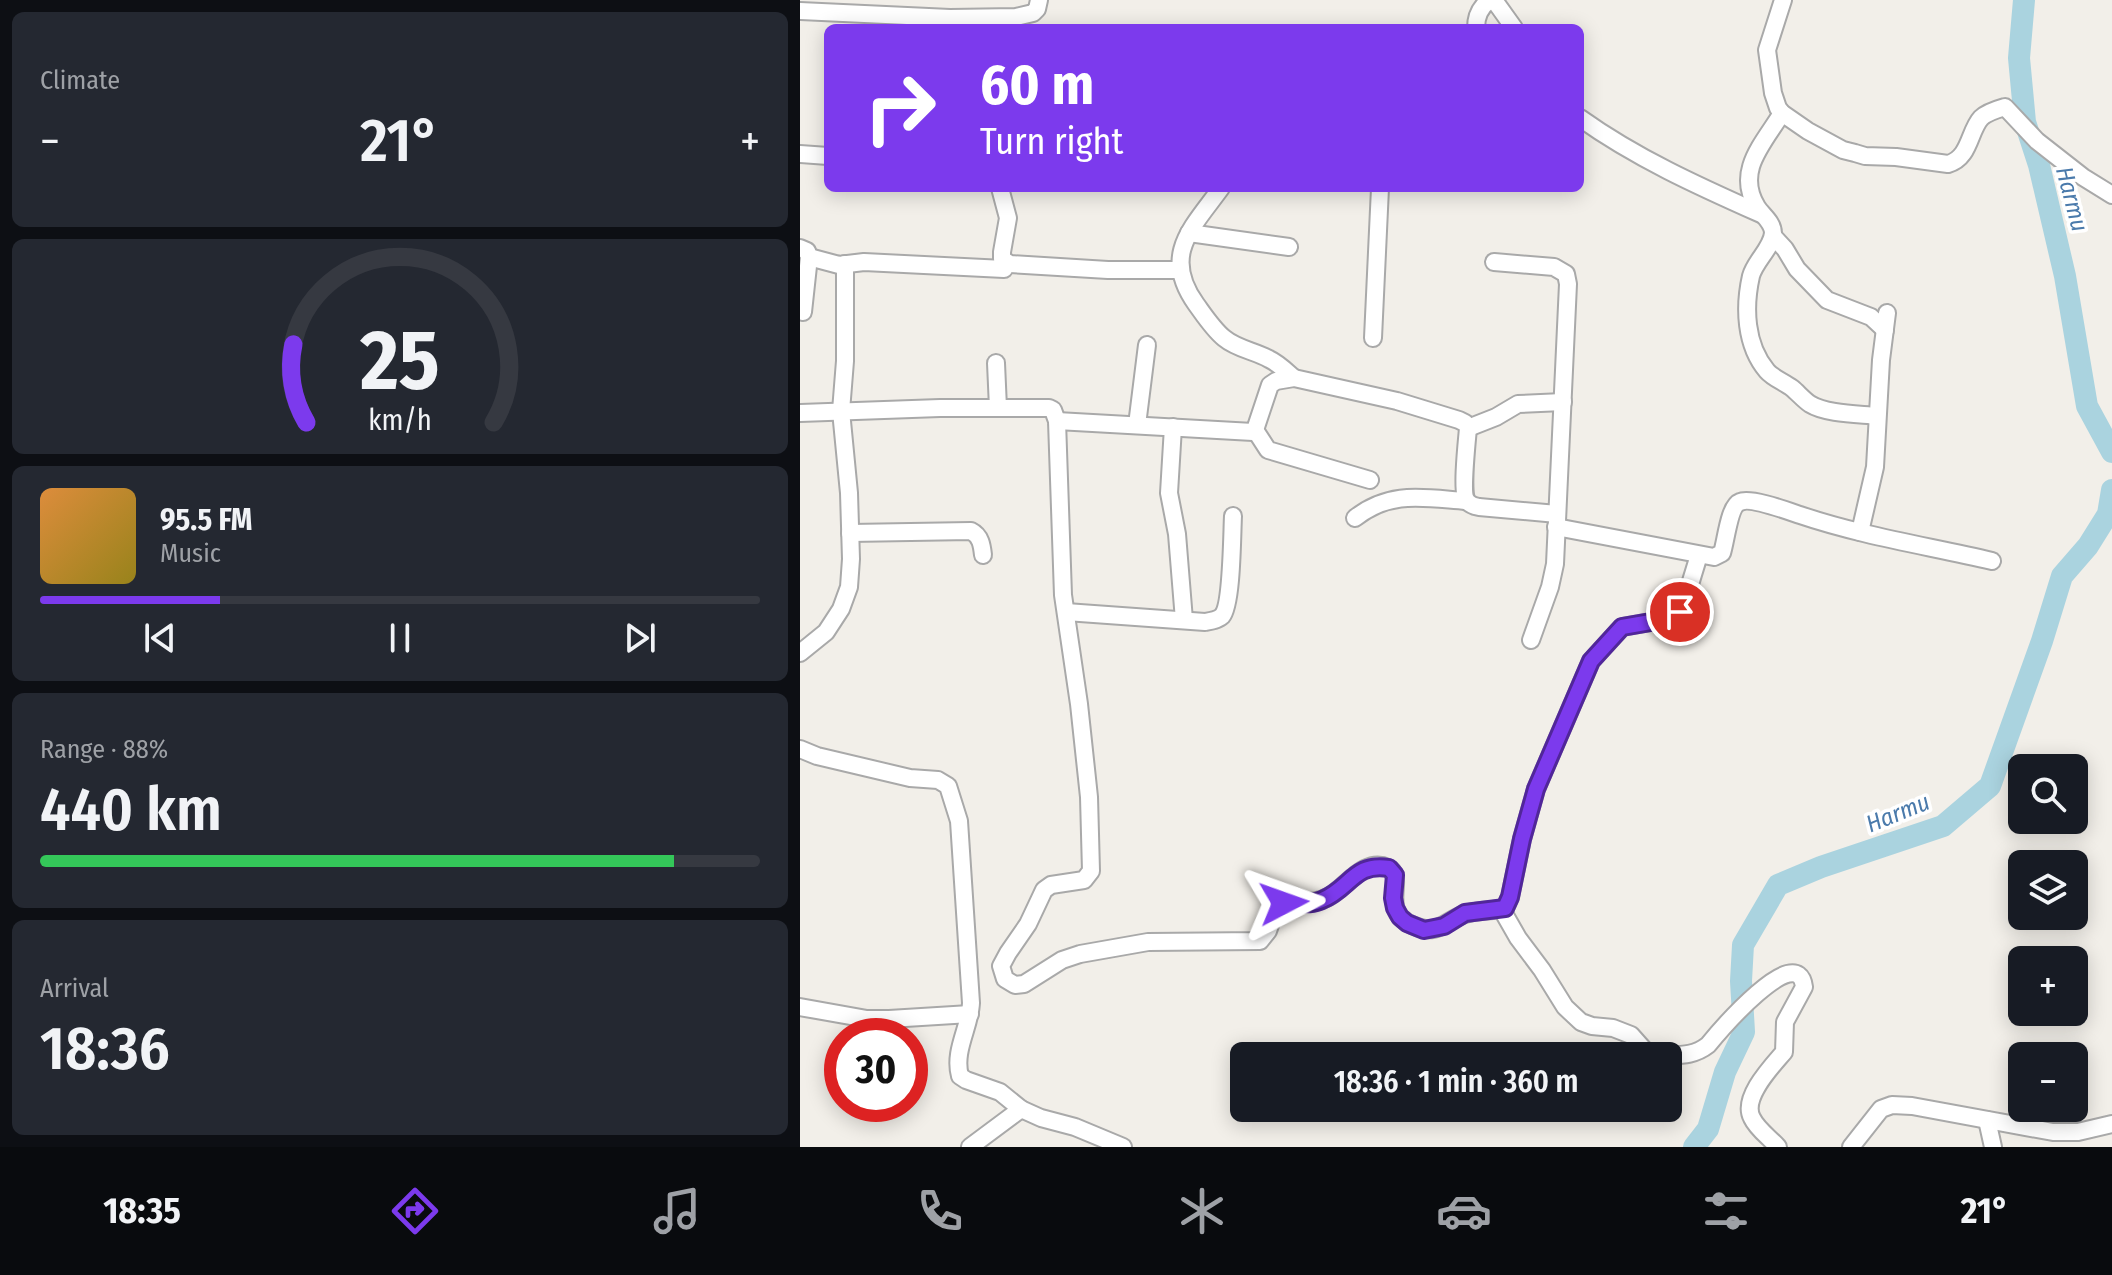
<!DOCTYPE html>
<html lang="en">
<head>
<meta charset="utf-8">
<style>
  :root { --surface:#171b24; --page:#242831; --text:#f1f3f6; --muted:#9ea1a6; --line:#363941; --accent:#7c3aed }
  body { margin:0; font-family:"Fira Sans Condensed",sans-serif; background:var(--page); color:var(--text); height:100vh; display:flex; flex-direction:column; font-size:30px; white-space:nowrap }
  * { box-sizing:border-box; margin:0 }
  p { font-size:26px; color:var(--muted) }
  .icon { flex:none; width:44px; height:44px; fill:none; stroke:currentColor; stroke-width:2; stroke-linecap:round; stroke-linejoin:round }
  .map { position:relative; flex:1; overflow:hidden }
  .panel { display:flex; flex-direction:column; gap:12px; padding:12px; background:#0d0f14; width:800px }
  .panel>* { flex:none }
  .top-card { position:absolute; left:24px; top:24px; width:760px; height:168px; border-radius:12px; box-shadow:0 4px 20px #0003; background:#7c3aed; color:#fff; overflow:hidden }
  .controls { position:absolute; left:1208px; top:754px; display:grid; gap:16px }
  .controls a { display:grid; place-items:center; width:80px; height:80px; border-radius:12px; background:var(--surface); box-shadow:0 4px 20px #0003; font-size:40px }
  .speed { position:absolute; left:24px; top:1018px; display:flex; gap:16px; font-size:40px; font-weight:700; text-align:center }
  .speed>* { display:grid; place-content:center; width:104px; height:104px; border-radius:50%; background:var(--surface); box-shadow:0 4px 20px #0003; line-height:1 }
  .speed .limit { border:12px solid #d22; background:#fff; color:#111 }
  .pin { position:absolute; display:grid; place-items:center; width:68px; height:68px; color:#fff; margin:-34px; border:4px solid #fff; border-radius:50%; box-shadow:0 2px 8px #0007 }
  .me { position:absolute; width:88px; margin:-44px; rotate:86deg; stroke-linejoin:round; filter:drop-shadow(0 0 6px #0008) }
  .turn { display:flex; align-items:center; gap:28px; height:168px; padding:0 24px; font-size:36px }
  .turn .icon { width:104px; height:104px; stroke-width:2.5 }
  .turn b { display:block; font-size:56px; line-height:68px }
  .big { font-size:60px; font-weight:600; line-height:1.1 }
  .panel .card { flex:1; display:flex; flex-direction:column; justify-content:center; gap:12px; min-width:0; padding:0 28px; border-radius:12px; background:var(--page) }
  .panel .dial { align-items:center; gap:0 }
  .dial svg { height:208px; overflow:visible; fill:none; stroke:var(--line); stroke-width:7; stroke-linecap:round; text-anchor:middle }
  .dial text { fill:var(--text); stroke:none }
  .song { display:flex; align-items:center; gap:24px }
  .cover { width:96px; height:96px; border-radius:12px; background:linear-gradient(135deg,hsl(30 70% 55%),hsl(50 70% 35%)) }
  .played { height:8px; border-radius:4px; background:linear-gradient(90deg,var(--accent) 25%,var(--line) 25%) }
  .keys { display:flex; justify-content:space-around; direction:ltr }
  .heat { display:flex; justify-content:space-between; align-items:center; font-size:44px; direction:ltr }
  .charge { height:12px; border-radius:6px; background:linear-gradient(90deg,#34c759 88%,var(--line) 0) }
  .trip { position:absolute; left:430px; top:1042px; width:452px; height:80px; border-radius:12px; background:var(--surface); box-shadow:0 4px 20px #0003; font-weight:600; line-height:80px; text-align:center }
  .tabs { display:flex; height:128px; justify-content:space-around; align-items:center; background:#090b0e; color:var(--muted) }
  .tabs .icon { width:56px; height:56px }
  .tabs .on { color:var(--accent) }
  .tabs b { font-size:36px; color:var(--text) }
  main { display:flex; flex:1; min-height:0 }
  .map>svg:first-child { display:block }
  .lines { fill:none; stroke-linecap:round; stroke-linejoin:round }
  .river { stroke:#aad3df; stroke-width:22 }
  .minor-casing { stroke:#a9a9a9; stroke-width:20 }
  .minor { stroke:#fff; stroke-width:16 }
  .route-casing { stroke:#51269a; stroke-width:20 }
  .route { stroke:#7c3aed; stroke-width:14 }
  .labels { text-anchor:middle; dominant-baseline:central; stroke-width:7; stroke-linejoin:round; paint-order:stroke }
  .water-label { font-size:24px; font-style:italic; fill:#4a7aab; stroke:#fff }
</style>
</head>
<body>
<main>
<section class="panel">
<div class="card"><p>Climate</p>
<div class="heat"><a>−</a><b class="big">21°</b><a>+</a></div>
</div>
<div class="card dial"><svg viewBox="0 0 100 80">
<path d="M14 69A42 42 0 1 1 86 69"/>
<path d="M14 69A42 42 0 0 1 9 39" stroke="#7c3aed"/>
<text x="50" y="56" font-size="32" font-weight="700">25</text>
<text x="50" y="72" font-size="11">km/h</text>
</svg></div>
<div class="card">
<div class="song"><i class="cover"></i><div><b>95.5 FM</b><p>Music</p></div></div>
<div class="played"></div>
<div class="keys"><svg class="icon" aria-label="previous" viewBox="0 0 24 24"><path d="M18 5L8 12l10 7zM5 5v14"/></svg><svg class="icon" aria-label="pause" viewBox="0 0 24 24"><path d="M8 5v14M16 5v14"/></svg><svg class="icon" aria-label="next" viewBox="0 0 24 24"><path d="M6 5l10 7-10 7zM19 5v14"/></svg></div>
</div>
<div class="card"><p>Range · 88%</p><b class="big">440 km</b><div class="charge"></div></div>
<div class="card"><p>Arrival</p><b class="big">18:36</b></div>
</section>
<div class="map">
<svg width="1312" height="1147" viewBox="0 0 1312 1147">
  <rect width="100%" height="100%" fill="#f2efe9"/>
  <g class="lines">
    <g class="river">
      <path d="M1224 0 1219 58 1225 122 1239 165 1265 276 1287 406 1312 452"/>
      <path d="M894 1147 908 1129 925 1072 944 1032 941 981 943 945 978 885 1021 867 1143 826 1190 786 1242 641 1262 576 1288 546 1308 514 1312 490"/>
    </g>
    <defs>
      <g id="minor">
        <path d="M694 0 714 28"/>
        <path d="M983 0 967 50 973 93 978 108 982 113 1008 131 1043 150 1055 153 1065 156 1096 157 1148 164C1170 158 1169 131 1181 118 1187 112 1198 109 1205 107L1237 141 1283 177 1312 195"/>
        <path d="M0 11 150 18 216 17 233 13 237 9 239 0"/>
        <path d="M676 28C676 16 680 7 690 0"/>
        <path d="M982 113C963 144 935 171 957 207 962 215 973 222 973 233 972 248 955 261 951 276 944 307 945 345 967 371 973 378 984 382 992 388 998 393 1004 400 1010 404 1026 414 1059 414 1077 416"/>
        <path d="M780 118C836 158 898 186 961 214"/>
        <path d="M0 154 28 156"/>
        <path d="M200 188 208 218 202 252V259L210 264 308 270H380"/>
        <path d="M421 188C392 228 361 255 396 304 404 315 413 329 424 338 437 349 455 351 469 359 478 363 486 371 494 378"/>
        <path d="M389 233 489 247"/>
        <path d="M973 236 985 249 997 269 1027 300 1071 317 1085 330"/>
        <path d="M0 248 7 251 9 257 3 312"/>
        <path d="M9 257 39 265 64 262 204 269"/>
        <path d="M694 262 754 267 766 274 768 284 755 564 750 587 731 640"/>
        <path d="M573 338 580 188"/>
        <path d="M196 363 198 408"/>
        <path d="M0 413 140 408H249L253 410 257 421 263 595 279 704 289 797 291 871 284 880 251 885 244 890 228 924 208 953 201 966 205 979 215 985 224 984 262 960 280 954 348 942 460 941 468 931 477 905C496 898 511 907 530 896 547 886 565 857 588 868 607 877 578 910 612 925 641 938 645 918 669 913 681 910 693 911 705 908L710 897 722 839 736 789 791 661 822 627 868 619 879 614 884 604 899 555"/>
        <path d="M257 421 453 432 455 430 470 385 476 381 494 378 597 401 659 420 665 423 668 428C667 440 661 494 667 501 670 505 674 506 679 507L757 514"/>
        <path d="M337 425 347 345"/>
        <path d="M373 427 369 493 377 534 384 620"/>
        <path d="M668 428 696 417 718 404 763 402"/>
        <path d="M455 430 468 450 570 480"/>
        <path d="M555 518C590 490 624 498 666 501"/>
        <path d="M756 527 914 557 922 553C926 541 929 506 940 502 950 497 988 511 1000 515 1062 536 1128 546 1192 561"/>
        <path d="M1060 532 1075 467 1081 360 1087 313"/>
        <path d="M50 533 171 531C181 536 182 546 183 555"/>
        <path d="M266 612 405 622C411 621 418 620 422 616 432 605 432 534 433 516"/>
        <path d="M0 653 26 632 41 609 49 587 51 559 49 493 41 411 45 361V264"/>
        <path d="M0 749 17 756 110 778 138 780 148 786 159 821 171 1003C170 1027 153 1051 160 1076L166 1080 200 1092 221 1109 241 1118 275 1127 323 1147"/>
        <path d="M702 910 718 938 742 970 765 1007 781 1022 792 1026 813 1028 831 1035 847 1053 861 1056"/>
        <path d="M0 1007 67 1019H89L170 1014"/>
        <path d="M863 1056C880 1055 894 1056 908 1045 917 1034 998 938 1004 987L985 1022 984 1052C972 1066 941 1098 952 1118 957 1129 970 1138 978 1147"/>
        <path d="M1187 1120 1193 1147"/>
        <path d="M170 1147 221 1109"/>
        <path d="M1051 1147 1081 1109 1092 1105 1112 1106 1253 1132H1278L1312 1124"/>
      </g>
    </defs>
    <use href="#minor" class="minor-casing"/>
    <use href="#minor" class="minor"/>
  </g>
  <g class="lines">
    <defs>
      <path id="route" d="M484 903C496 902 510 906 522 900 550 889 554 862 589 868L595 875 593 898 595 908 600 917 607 923 624 930 644 926 665 913 705 908 710 897 722 839 736 789 791 661 822 627 868 619 880 612"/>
    </defs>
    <use href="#route" class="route-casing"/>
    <use href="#route" class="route"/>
  </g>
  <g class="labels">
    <g class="water-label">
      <text transform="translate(1272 199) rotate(75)">Harmu</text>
      <text transform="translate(1098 813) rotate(-22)">Harmu</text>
    </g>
  </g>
</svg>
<div class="controls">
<a><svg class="icon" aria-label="search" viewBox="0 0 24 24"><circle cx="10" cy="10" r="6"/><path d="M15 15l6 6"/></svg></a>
<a><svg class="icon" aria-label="layers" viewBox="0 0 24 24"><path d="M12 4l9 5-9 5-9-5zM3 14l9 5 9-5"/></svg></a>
<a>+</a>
<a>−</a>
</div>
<div class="speed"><div class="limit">30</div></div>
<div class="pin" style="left:880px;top:612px;background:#d93025"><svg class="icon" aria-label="arrive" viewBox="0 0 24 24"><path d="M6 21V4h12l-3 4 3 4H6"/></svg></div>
<svg class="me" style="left:484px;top:903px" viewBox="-20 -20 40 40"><path d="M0-17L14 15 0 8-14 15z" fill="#7c3aed" stroke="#fff" stroke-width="4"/></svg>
<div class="trip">18:36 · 1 min · 360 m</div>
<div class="top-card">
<div class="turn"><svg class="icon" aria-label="right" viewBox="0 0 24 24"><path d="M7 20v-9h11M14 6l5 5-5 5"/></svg><div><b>60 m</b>Turn right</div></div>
</div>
</div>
</main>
<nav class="tabs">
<b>18:35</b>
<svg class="icon on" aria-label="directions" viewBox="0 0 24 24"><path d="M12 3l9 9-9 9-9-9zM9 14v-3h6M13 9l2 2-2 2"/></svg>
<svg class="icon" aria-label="music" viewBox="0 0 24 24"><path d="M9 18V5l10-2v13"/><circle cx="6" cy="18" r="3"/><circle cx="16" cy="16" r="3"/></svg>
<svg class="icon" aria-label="phone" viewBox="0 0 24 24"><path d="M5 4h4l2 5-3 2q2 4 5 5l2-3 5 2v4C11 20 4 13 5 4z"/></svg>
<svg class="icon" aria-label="climate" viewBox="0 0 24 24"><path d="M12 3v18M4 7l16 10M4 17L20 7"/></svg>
<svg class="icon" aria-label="car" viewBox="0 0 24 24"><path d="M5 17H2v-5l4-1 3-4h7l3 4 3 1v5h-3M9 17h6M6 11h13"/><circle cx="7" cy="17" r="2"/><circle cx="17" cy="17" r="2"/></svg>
<svg class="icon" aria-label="filters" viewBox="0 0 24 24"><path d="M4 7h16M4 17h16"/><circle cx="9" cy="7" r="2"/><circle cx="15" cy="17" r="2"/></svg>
<b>21°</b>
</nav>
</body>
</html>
